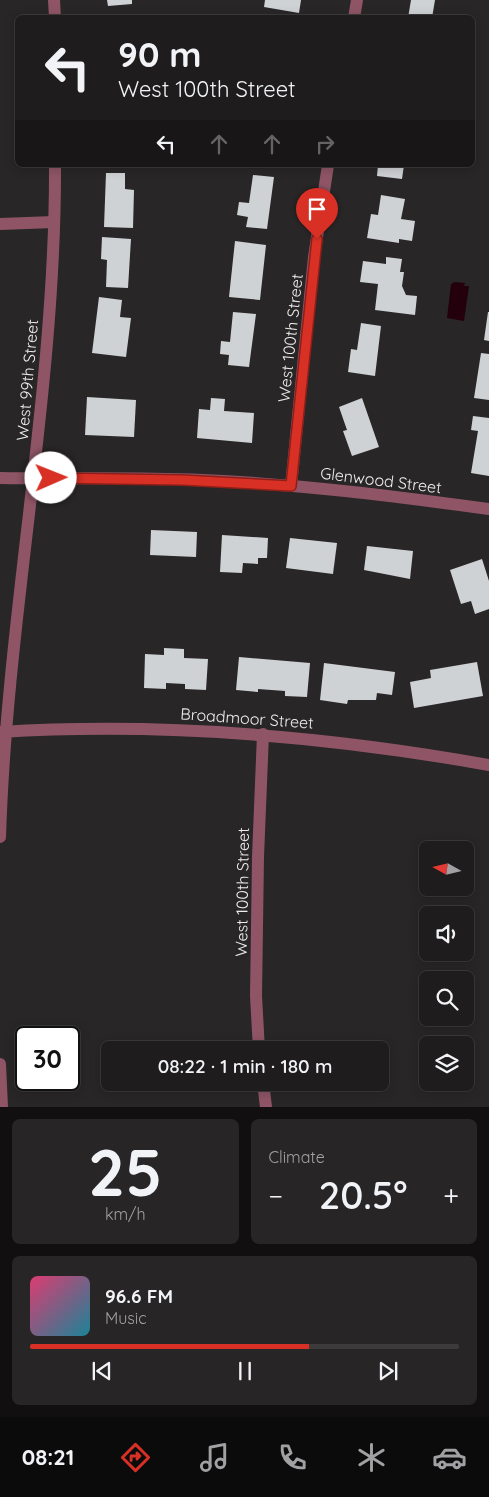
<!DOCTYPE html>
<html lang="en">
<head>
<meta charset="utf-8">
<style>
  :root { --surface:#1f1c1d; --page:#272526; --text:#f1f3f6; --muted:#a1a1a4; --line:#3c3a3b; --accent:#d93025 }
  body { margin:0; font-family:Quicksand,sans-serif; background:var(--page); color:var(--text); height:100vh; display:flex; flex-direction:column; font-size:19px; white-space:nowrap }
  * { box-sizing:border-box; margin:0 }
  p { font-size:16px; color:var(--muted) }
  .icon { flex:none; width:28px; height:28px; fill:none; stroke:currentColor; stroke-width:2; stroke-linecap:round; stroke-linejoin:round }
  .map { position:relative; height:1107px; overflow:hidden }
  .sheet { display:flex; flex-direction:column; gap:12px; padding:12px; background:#110f10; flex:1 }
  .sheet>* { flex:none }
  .guide { position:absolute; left:15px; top:15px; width:460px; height:152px; border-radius:8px; box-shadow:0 2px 12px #0003,0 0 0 1px var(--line); background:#1f1c1d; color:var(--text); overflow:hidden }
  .needle { width:32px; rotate:278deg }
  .controls { position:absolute; left:419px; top:841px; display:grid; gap:10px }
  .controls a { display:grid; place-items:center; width:55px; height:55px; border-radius:8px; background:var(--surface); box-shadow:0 2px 12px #0003,0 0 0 1px var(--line); font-size:25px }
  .speed { position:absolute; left:15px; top:1026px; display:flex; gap:10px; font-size:25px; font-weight:700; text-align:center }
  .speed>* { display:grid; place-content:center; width:65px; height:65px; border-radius:50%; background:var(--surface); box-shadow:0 2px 12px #0003,0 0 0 1px var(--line); line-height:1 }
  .speed .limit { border:2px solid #111; border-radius:8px; background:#fff; color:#111 }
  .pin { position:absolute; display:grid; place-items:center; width:42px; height:42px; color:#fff; margin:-51px -21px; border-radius:50% 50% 50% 0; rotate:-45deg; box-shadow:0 0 5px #0007 }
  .pin .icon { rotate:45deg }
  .me { position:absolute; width:55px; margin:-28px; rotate:89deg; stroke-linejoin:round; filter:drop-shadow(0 0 4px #0008) }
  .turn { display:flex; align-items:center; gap:18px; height:105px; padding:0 20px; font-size:22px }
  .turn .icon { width:65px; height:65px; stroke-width:2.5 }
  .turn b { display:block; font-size:35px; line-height:42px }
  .lanes { display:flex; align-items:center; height:48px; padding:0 20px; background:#0003; justify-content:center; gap:25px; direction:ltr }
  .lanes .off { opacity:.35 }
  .big { font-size:38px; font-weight:600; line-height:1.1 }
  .sheet .card { flex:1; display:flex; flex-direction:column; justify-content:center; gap:8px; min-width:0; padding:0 18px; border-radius:8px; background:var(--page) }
  .sheet .dial { align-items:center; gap:0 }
  .dial b { font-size:65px; line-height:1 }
  .song { display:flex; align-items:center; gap:15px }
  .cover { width:60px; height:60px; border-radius:8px; background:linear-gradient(135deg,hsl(340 70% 55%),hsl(190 70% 35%)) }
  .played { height:5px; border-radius:2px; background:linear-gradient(90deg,var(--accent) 65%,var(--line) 65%) }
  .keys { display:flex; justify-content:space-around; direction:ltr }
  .heat { display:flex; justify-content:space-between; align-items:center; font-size:28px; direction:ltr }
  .sheet .tiles { flex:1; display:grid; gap:12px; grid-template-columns:1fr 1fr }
  .card:last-child { grid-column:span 2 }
  .trip { position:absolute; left:101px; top:1041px; width:288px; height:50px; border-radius:8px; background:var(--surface); box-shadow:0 2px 12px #0003,0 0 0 1px var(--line); font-weight:600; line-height:50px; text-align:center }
  .tab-bar { display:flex; height:80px; justify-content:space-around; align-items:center; background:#0c0b0c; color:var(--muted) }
  .tab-bar .icon { width:35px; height:35px }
  .tab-bar .on { color:var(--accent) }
  .tab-bar b { font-size:22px; color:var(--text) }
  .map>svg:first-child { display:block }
  .water { fill:#23000c }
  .building { fill:#cfd2d4 }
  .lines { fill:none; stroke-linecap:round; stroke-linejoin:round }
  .minor { stroke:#8f5567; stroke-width:12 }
  .tertiary { stroke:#8f5567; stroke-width:12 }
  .route-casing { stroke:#8d1f18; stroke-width:12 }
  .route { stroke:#d93025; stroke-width:9 }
  .labels { text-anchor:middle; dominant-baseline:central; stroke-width:5; stroke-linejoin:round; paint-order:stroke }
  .street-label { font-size:16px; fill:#efeded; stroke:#292627 }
</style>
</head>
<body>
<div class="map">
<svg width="489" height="1107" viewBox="0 0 489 1107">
  <rect width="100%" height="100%" fill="#292627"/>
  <path class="water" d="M455 282 465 283 464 286H469L464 321 447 318 451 284Z"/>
  <g class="building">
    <path d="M107 0H132V4L108 6Z"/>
    <path d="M265 0H301L299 13 264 7Z"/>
    <path d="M411 0H435L432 18H408Z"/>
    <path d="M378 165H404L402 179 377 176Z"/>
    <path d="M106 173H125V189L134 190 133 228 104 227Z"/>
    <path d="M253 175 274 177 267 229 246 227 248 217 237 215 239 202 249 203Z"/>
    <path d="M381 195 405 199 401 219 415 221 412 241 399 239V243L367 238 371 214 378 215Z"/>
    <path d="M102 237 131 239 128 288 106 287 107 260 101 259Z"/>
    <path d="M235 241 266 245 260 300 229 297Z"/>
    <path d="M386 257 402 259 400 272H404L402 286 406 295 417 296 415 315 375 310 378 284 360 282 363 261 386 264Z"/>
    <path d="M99 297 122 300 120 317 131 318 126 357 92 353Z"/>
    <path d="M233 312 256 314 249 367 228 365 229 355 220 354 221 341 230 342Z"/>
    <path d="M488 312H489V341L484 340Z"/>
    <path d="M361 323 381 326 375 376 348 372 351 349 357 350Z"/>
    <path d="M481 353 489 354V400L474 398Z"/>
    <path d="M87 397 136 400 134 437 85 435Z"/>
    <path d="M211 398 225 399 224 411 254 413 252 443 197 438 199 409 210 410Z"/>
    <path d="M362 398 379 447 352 456 343 431 347 430 339 407Z"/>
    <path d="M473 416 489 418V476L471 473 478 431 471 430Z"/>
    <path d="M151 530 197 532 196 557 150 555Z"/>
    <path d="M222 535 268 538 267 558H258V564L243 563 242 573 220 572Z"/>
    <path d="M290 538 337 543 333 574 286 568Z"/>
    <path d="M367 546 413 551 410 579 364 570Z"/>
    <path d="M482 559 489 581V609L475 614 471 601 461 604 450 570Z"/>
    <path d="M164 648 184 649V658L208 659 206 690 185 689V684L166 683V689L144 688 145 654 164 655Z"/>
    <path d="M239 657 310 663 307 697 285 696V691L258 689V692L236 690Z"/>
    <path d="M477 662 483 696 414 708 410 682 431 678 430 670Z"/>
    <path d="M324 663 395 672 392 695 377 693 376 700H348L347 704 320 700Z"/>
  </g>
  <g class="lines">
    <g class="minor">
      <path d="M354 18 357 0"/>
      <path d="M0 224 54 222"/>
      <path d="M0 478C67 479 134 477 202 480 298 484 393 496 489 509"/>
      <path d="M291 486 314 257 328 165"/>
      <path d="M0 732C165 722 327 736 489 765"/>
      <path d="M259 1050 256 996 258 857 263 734"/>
      <path d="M263 1082 266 1107"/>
    </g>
    <g class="tertiary">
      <path d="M54 0 55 18"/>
      <path d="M0 837C7 612 56 390 55 165"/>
      <path d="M0 1064 2 1107"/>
    </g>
  </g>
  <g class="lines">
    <defs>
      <path id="route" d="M51 478 182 480 291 486 317 239"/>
    </defs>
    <use href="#route" class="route-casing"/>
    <use href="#route" class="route"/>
  </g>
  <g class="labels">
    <g class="street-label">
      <text transform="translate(290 338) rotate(-84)">West 100th Street</text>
      <text transform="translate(27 380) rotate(-85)">West 99th Street</text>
      <text transform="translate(381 480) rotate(7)">Glenwood Street</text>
      <text transform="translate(247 718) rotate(4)">Broadmoor Street</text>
      <text transform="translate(242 892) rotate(-89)">West 100th Street</text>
    </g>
  </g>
</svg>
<div class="controls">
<a><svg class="needle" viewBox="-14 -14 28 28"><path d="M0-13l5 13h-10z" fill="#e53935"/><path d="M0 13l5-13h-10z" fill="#a1a1a4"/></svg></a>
<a><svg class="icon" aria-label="sound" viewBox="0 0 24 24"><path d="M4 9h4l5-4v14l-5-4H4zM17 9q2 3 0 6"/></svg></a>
<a><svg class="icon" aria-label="search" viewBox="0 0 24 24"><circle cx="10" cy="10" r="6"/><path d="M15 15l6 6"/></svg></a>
<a><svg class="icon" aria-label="layers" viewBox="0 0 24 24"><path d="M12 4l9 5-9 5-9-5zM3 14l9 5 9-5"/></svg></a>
</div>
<div class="speed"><div class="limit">30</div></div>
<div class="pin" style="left:317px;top:239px;background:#d93025"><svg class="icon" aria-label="arrive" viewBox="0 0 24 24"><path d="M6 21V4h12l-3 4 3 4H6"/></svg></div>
<svg class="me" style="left:51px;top:478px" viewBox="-20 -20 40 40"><circle r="19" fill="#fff"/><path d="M0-13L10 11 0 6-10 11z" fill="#d93025"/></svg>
<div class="trip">08:22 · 1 min · 180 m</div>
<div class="guide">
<div class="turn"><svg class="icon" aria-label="left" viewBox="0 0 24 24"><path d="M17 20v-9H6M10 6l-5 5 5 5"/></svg><div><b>90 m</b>West 100th Street</div></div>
<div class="lanes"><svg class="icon" aria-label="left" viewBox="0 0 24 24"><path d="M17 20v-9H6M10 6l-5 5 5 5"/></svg><svg class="icon off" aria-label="ahead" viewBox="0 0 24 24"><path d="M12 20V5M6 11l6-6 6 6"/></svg><svg class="icon off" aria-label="ahead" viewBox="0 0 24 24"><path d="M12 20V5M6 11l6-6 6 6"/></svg><svg class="icon off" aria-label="right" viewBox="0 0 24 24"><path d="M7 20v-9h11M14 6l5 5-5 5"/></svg></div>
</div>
</div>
<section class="sheet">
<div class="tiles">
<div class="card dial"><b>25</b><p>km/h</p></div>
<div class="card"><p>Climate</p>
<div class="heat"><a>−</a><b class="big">20.5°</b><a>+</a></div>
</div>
<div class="card">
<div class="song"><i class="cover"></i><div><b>96.6 FM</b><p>Music</p></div></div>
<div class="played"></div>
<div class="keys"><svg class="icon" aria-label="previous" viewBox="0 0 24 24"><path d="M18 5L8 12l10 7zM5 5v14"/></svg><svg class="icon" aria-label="pause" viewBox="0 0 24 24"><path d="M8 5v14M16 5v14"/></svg><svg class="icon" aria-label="next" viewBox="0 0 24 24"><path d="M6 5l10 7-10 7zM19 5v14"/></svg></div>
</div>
</div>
</section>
<nav class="tab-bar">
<b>08:21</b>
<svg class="icon on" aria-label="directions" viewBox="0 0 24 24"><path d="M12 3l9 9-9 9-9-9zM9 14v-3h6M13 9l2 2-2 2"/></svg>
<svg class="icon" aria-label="music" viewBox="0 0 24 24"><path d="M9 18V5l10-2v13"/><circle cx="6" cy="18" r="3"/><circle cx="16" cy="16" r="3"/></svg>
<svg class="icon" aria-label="phone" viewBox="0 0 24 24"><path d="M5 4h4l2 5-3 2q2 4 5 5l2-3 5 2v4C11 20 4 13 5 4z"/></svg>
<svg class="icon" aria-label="climate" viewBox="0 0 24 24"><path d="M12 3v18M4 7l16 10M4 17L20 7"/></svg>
<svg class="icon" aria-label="car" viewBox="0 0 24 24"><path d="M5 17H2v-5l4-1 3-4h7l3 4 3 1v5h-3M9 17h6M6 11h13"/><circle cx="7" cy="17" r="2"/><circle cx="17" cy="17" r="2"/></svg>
</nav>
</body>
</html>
